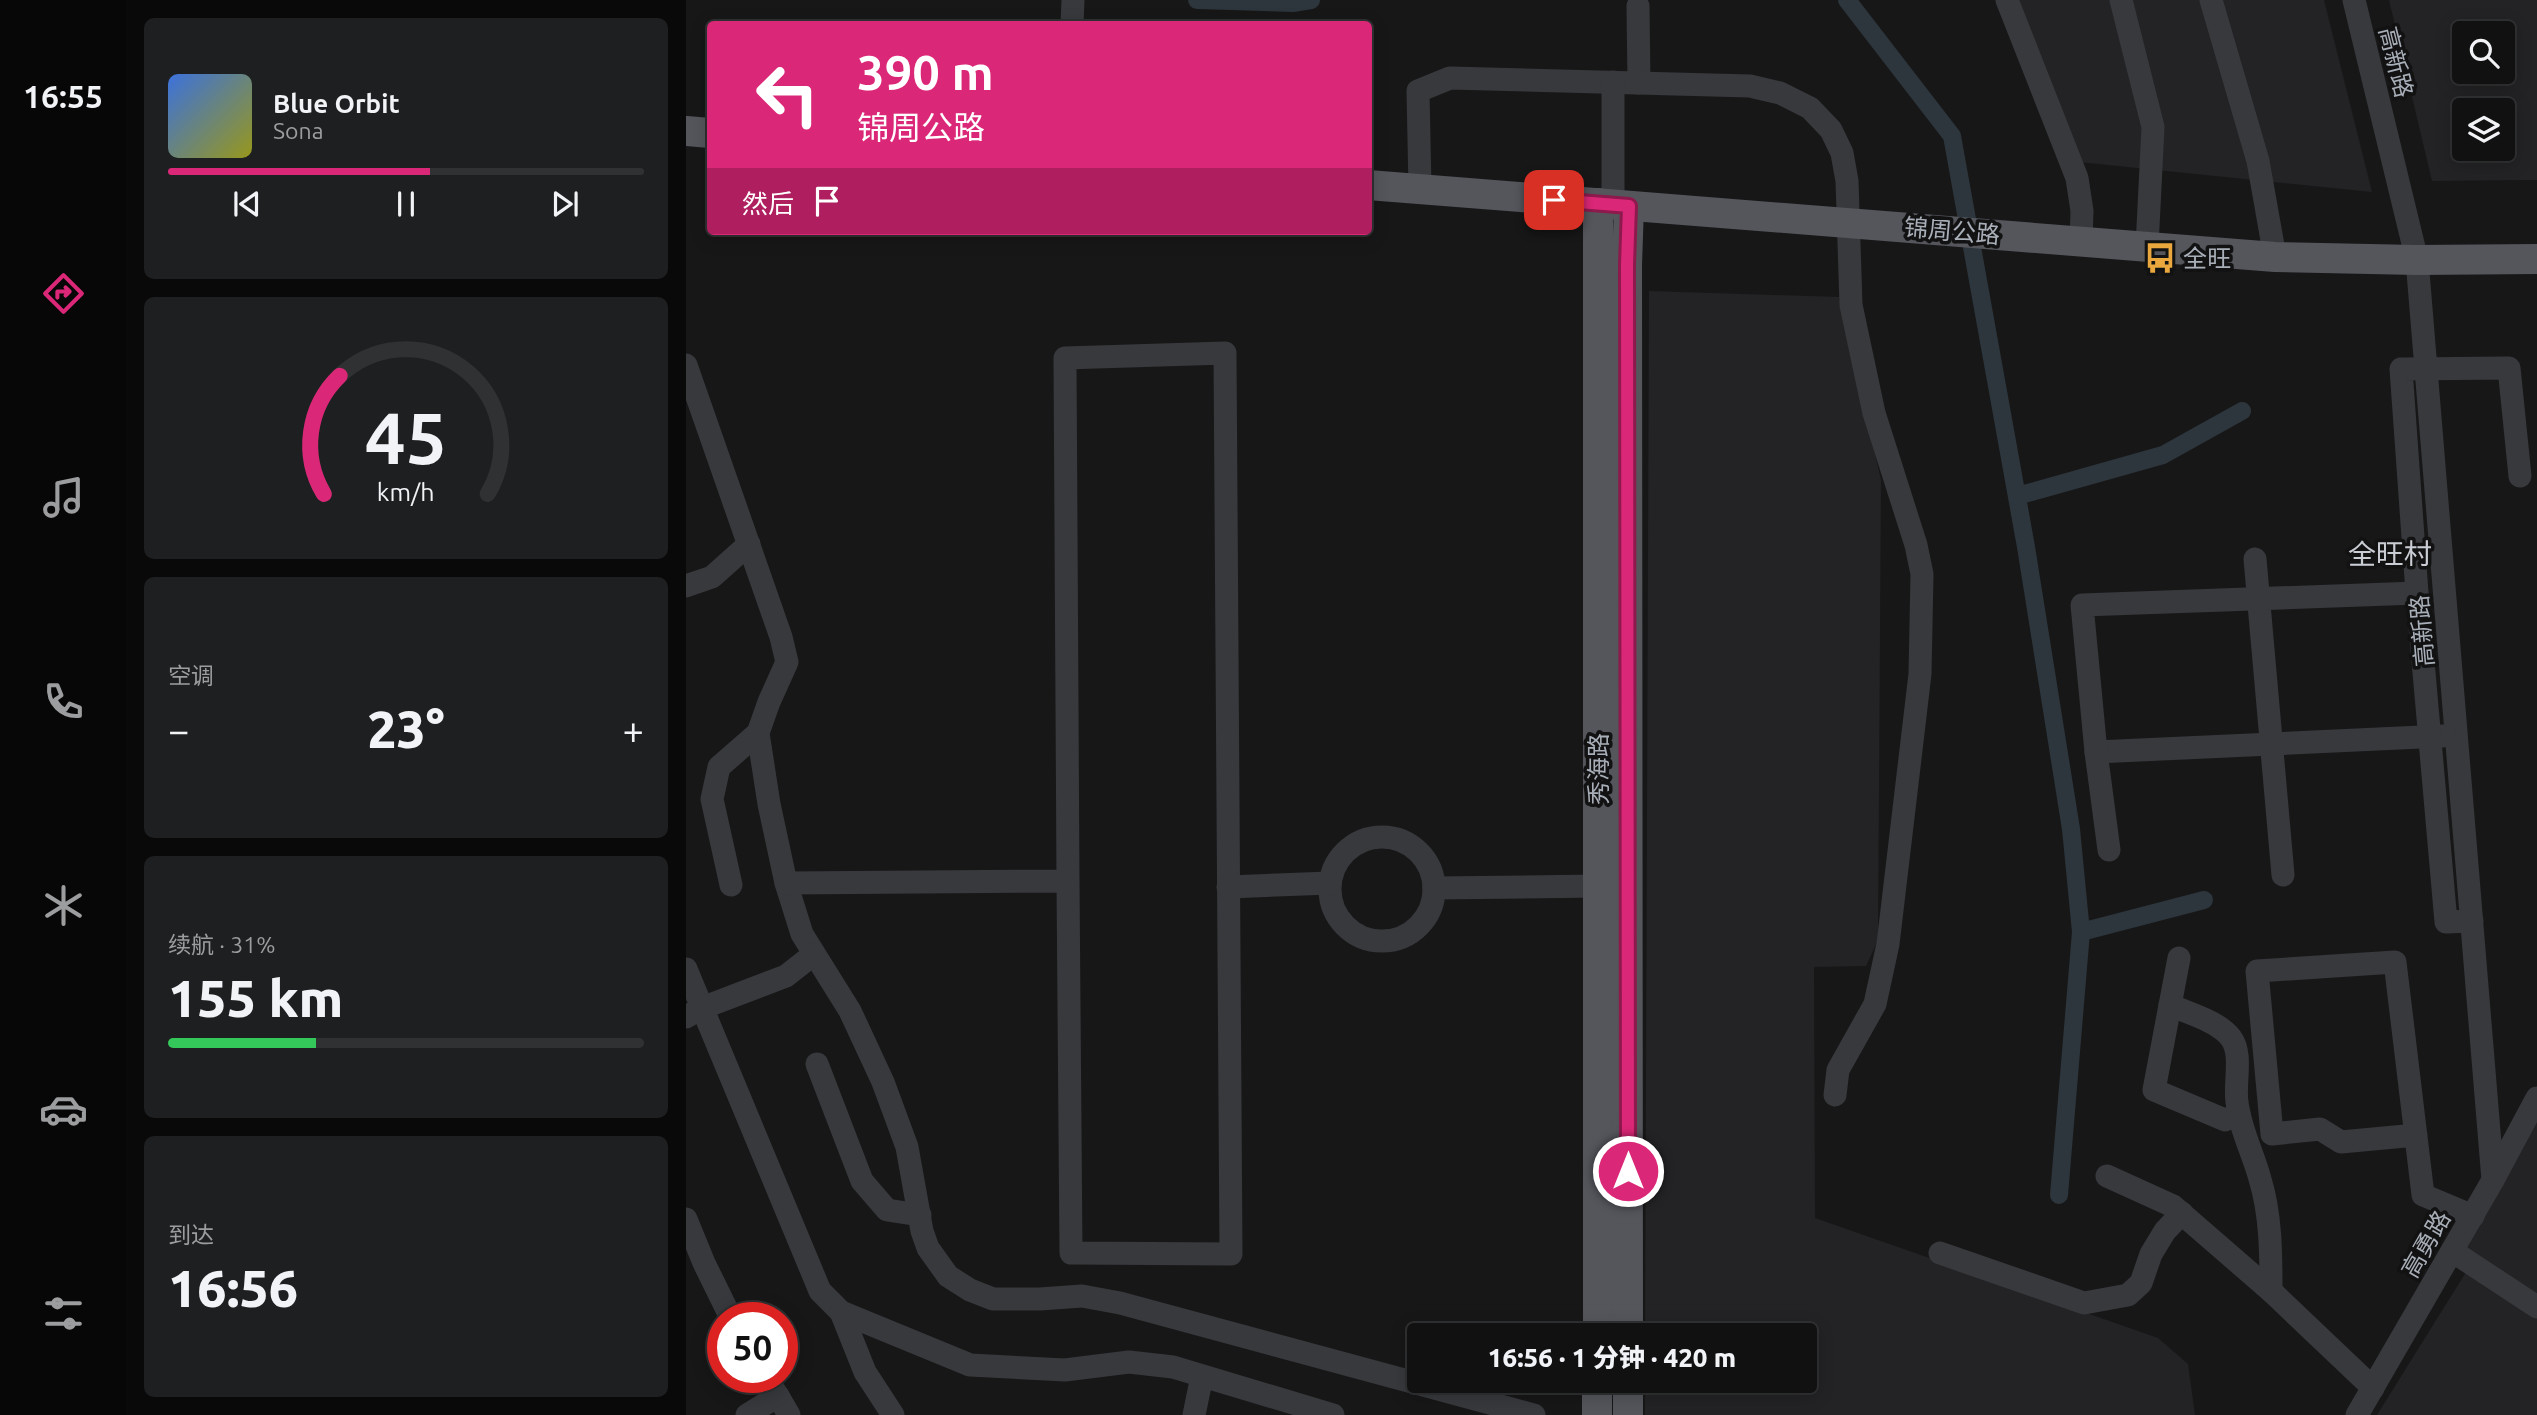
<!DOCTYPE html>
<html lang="zh">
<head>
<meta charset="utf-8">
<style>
  :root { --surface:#111112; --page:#1e1f20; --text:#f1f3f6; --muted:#9c9d9f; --line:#303132; --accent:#db2777 }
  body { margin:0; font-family:Ubuntu,"Noto Sans SC",sans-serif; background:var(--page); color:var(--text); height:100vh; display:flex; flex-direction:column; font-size:26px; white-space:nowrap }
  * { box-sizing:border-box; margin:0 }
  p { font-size:23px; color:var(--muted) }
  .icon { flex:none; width:38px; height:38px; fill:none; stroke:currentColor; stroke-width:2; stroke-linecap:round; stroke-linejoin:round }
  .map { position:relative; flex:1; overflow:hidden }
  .details { display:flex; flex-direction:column; gap:18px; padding:18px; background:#09090a; width:560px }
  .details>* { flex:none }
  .banner { position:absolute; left:21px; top:21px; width:665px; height:214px; border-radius:7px; box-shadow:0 4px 18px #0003,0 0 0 2px var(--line); background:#db2777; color:#fff; overflow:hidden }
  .tools { position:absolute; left:1766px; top:21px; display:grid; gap:14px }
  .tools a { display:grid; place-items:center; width:63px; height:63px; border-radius:7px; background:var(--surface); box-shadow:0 4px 18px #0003,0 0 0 2px var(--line); font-size:35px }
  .speed { position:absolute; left:21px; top:1302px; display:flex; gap:14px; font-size:35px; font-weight:700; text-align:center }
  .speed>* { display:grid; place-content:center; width:91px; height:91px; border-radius:50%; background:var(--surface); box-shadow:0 4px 18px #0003,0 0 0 2px var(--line); line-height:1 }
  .speed .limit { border:10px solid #d22; background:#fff; color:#111 }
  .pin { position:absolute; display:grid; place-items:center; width:60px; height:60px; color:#fff; margin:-30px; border-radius:14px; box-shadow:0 4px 10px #0006 }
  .me { position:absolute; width:77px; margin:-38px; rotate:0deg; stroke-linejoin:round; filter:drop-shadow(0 0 5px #0008) }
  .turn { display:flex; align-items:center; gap:24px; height:147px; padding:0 35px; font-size:32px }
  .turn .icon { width:91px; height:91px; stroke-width:2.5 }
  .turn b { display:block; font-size:49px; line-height:60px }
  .then { display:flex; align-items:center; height:66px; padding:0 35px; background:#0003; gap:14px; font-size:26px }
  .big { font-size:52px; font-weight:800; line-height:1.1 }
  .details .widget { flex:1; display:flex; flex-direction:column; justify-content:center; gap:10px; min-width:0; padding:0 24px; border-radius:10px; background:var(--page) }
  .details .dial { align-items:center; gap:0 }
  .dial svg { height:182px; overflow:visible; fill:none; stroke:var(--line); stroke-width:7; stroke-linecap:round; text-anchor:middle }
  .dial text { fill:var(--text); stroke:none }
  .song { display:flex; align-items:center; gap:21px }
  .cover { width:84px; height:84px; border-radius:10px; background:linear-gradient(135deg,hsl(220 70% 55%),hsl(60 70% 35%)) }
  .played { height:7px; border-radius:4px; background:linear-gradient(90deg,var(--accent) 55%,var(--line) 55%) }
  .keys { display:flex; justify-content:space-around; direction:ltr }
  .heat { display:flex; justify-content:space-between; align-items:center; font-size:38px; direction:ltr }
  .charge { height:10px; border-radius:5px; background:linear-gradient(90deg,#34c759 31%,var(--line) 0) }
  .trip { position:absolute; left:721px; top:1323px; width:410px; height:70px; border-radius:7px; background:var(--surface); box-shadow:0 4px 18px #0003,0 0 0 2px var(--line); font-weight:800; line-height:70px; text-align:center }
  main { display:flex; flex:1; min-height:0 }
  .tab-bar { display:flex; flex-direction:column; width:126px; justify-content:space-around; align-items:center; background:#070707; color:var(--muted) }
  .tab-bar .icon { width:49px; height:49px }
  .tab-bar .selected { color:var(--accent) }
  .tab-bar b { font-size:32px; color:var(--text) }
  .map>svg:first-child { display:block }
  .built { fill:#232325; fill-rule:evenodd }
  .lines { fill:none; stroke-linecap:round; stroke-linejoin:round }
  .canal { stroke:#2d363c; stroke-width:18 }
  .minor { stroke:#38393d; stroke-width:23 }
  .major { stroke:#54565c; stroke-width:30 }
  .route-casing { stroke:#8e194d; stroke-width:18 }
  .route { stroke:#db2777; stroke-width:12 }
  .labels { text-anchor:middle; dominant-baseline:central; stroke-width:7; stroke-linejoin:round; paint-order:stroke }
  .street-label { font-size:24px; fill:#a9afb8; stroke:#121213 }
  .poi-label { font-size:24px; fill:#a9afb8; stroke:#121213; text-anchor:start }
  .quarter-label { font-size:28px; fill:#cacdd4; stroke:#121213 }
</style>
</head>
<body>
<main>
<nav class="tab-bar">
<b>16:55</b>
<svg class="icon selected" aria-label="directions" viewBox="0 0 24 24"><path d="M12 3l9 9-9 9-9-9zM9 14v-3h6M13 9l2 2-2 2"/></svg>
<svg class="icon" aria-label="music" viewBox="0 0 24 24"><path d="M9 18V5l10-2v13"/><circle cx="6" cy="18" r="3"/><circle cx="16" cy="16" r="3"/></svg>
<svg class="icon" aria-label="phone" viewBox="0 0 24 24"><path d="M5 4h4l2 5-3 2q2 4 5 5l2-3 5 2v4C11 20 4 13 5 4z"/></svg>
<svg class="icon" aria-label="climate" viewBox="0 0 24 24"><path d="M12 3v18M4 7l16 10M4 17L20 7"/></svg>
<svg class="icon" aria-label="car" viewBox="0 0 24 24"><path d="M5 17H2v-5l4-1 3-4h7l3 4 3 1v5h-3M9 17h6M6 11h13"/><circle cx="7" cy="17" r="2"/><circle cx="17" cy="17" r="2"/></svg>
<svg class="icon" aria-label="filters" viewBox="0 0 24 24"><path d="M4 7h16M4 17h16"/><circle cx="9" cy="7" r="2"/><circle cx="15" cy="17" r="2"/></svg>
</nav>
<section class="details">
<div class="widget">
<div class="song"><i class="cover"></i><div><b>Blue Orbit</b><p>Sona</p></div></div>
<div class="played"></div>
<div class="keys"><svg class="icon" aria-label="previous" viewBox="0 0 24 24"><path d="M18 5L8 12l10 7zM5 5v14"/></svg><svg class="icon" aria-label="pause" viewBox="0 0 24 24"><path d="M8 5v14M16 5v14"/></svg><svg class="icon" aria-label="next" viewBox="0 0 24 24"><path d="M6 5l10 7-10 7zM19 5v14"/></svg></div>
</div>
<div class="widget dial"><svg viewBox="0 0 100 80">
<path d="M14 69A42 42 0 1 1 86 69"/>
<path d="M14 69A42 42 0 0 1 21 17" stroke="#db2777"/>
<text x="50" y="56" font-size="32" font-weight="700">45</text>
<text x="50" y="72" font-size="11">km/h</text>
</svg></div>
<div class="widget"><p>空调</p>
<div class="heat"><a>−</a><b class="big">23°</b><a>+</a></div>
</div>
<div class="widget"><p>续航 · 31%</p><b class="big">155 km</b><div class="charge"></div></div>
<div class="widget"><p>到达</p><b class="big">16:56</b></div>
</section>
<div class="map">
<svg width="1851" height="1415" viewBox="0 0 1851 1415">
  <rect width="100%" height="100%" fill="#171718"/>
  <g class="built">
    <path d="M1330 0H1638L1686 192 1393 162Z"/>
    <path d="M1703 0H1851V180L1746 181ZM1778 33H1816V72H1778ZM1816 110V149H1778V110Z"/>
    <path d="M963 291 1153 297 1195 480 1192 940 1180 966 1128 967 1129 1218 1472 1338 1502 1364 1509 1415H959V1381H1118V1335H959Z"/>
    <path d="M1851 1119V1299L1778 1251Z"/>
    <path d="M1782 1269 1851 1316V1415H1691Z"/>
  </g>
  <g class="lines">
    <g class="canal">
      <path d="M511 0 607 3 625 0"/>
      <path d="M1161 0 1266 136 1340 547 1385 829 1395 932 1373 1195"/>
      <path d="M1331 496 1477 455 1556 411"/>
      <path d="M1395 932 1518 900"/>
    </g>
    <g class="minor">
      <path d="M1321 0 1391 178 1396 211 1395 242"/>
      <path d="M1435 0 1467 127 1461 247"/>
      <path d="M1525 0 1572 161 1589 257"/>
      <path d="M1668 0 1731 260 1807 1180"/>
      <path d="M952 6 953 83"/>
      <path d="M386 24 387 0"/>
      <path d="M734 189 732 91 764 78 1064 86 1094 93 1124 108 1145 130 1156 153 1161 181 1165 305 1188 413 1230 545 1236 574 1234 674 1202 944 1189 1004 1152 1070 1149 1095"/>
      <path d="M927 204V82"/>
      <path d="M0 365 95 637 101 662 83 702 72 733 83 804 100 883 116 934 164 1011 197 1082 221 1147 236 1231 242 1248 262 1276 284 1290 307 1299H354L396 1296 434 1303 848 1415"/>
      <path d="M1569 559 1597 875"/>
      <path d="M0 586 26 577 63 544"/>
      <path d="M1410 752 1757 736"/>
      <circle cx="696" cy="889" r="52"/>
      <path d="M1423 850 1410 752 1396 605 1731 593"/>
      <path d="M100 883 382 881 385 1253 545 1254 539 353 379 358 382 881"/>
      <path d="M45 885 26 799 33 767 72 733"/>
      <path d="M542 887 644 883"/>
      <path d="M748 888 912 886"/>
      <path d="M1786 921 1760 922 1731 593 1715 369 1823 368 1834 476"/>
      <path d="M1493 958 1468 1090 1539 1120 1553 1114"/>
      <path d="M0 969 134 1291 155 1312 284 1365 379 1370 443 1362 487 1367 647 1415"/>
      <path d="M1484 1005C1504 1014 1532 1021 1545 1038 1557 1054 1548 1083 1551 1102 1554 1129 1567 1153 1574 1179 1585 1215 1585 1254 1585 1291"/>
      <path d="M0 1017 16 1008 100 976 128 954"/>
      <path d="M131 1064 176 1181 201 1210 234 1215"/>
      <path d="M1730 1135 1655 1142 1634 1129 1586 1134 1571 971 1709 962 1737 1195 1787 1216"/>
      <path d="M1421 1176 1487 1206 1585 1291 1687 1388"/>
      <path d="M0 1219 18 1263 45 1318"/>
      <path d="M1766 1251 1851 1307"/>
      <path d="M1254 1253 1398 1303 1442 1295 1455 1283 1465 1254 1479 1231 1496 1213"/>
      <path d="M155 1312 179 1372 207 1415"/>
      <path d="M79 1377 92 1396"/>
      <path d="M61 1415 92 1396 103 1415"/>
      <path d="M508 1415 516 1376"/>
      <path d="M1671 1415 1807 1180 1851 1098"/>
    </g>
    <g class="major">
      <path d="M0 131 24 133"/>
      <path d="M682 185 1589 257 1731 260 1851 259"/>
      <path d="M912 1335V203"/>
      <path d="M942 1335 941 265 943 206"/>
      <path d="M911 1415V1381"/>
      <path d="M942 1415V1381"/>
    </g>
  </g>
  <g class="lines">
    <defs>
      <path id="route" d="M868 200 943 206 941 265 942 1171"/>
    </defs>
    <use href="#route" class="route-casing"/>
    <use href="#route" class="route"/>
  </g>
  <defs>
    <symbol id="bus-bare" viewBox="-9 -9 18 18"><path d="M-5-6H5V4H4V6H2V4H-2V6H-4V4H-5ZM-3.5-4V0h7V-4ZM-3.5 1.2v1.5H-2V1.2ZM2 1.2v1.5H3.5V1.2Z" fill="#e9a73e" stroke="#121213" stroke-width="2.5" paint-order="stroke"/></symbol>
  </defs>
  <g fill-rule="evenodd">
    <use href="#bus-bare" x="1452" y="236" width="44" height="44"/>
  </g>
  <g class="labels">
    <g class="street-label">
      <text transform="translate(1710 62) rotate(76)">高新路</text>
      <text transform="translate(1266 231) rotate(5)">锦周公路</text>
      <text transform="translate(1736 631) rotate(-95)">高新路</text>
      <text transform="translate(912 769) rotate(-90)">秀海路</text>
      <text transform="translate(1740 1244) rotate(-60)">高勇路</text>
    </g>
    <g class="poi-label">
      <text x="1497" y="258">全旺</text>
    </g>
    <g class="quarter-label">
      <text x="1704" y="553">全旺村</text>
    </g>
  </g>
</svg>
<div class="tools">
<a><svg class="icon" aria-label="search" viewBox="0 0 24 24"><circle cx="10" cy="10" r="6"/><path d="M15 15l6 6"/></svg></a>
<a><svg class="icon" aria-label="layers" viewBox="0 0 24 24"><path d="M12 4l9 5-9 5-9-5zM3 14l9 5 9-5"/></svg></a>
</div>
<div class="speed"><div class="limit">50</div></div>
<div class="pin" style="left:868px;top:200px;background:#d93025"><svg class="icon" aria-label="arrive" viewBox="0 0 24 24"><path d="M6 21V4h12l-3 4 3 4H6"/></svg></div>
<svg class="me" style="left:942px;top:1171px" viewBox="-20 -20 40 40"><circle r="17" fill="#db2777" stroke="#fff" stroke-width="3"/><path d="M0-11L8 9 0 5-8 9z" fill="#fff"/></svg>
<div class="trip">16:56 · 1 分钟 · 420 m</div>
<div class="banner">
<div class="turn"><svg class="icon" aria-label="left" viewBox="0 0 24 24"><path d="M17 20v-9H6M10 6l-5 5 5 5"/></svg><div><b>390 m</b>锦周公路</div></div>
<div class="then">然后<svg class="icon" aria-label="arrive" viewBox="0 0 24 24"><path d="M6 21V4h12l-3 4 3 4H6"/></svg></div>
</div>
</div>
</main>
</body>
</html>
